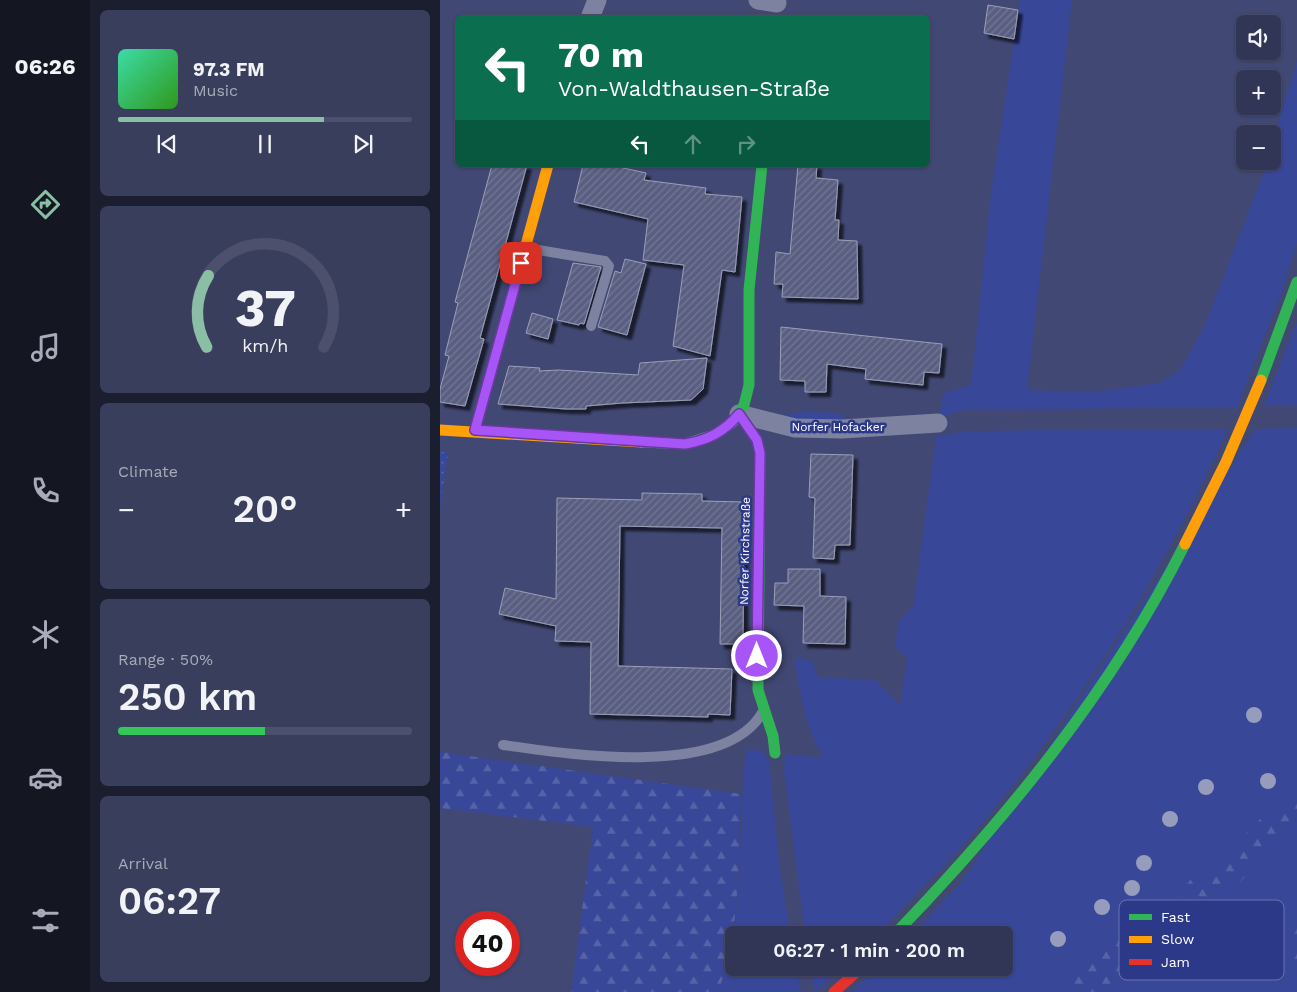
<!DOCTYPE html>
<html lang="en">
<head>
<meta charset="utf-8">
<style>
  :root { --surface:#313656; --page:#393e5c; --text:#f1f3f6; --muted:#a8abb9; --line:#4c506c; --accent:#8abfa5 }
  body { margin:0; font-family:"Work Sans",sans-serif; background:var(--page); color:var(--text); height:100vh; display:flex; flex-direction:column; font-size:19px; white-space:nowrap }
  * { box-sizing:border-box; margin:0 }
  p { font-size:16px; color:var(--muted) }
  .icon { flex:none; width:28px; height:28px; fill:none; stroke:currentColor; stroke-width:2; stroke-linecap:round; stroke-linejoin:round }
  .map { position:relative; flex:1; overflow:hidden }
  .details { display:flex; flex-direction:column; gap:10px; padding:10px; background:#1b1e2f; width:350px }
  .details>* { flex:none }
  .guide { position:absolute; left:15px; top:15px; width:475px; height:152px; border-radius:8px; box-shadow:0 1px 4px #0004,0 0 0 1px var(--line); background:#0b6e4f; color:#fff; overflow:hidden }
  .tools { position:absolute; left:796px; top:15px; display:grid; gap:10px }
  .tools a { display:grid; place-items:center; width:45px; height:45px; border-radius:8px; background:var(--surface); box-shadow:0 1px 4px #0004,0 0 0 1px var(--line); font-size:25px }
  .speed { position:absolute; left:15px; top:911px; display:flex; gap:10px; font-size:25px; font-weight:700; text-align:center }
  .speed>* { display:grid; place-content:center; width:65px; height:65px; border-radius:50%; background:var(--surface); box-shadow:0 1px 4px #0004,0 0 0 1px var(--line); line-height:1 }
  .speed .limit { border:8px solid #d22; background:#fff; color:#111 }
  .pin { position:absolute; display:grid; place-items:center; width:42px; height:42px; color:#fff; margin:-21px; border-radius:10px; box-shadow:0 2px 8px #0006 }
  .me { position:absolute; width:55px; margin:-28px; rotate:0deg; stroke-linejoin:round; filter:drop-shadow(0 0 4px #0008) }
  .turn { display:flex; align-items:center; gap:18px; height:105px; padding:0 20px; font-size:22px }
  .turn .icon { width:65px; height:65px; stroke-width:2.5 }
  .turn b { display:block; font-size:35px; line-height:42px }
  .lanes { display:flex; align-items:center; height:48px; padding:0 20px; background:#0003; justify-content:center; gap:25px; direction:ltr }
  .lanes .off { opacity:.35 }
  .big { font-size:38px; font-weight:600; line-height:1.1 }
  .details .card { flex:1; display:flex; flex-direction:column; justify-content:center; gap:8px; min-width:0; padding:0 18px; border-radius:8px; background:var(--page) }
  .details .dial { align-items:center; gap:0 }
  .dial svg { height:130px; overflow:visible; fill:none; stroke:var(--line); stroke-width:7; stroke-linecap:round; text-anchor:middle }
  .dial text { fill:var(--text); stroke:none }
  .song { display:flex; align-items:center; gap:15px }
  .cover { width:60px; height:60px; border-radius:8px; background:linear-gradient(135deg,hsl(160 70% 55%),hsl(110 70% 35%)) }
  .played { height:5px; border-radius:2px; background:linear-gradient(90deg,var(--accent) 70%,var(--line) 70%) }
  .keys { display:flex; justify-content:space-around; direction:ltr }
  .heat { display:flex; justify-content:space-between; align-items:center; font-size:28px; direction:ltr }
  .charge { height:8px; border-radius:4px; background:linear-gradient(90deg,#34c759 50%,var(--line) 0) }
  .trip { position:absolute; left:285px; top:926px; width:288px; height:50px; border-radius:8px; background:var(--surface); box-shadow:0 1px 4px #0004,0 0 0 1px var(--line); font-weight:600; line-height:50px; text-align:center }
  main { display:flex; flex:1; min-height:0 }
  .dock { display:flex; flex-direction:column; width:90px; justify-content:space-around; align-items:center; background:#141622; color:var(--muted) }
  .dock .icon { width:35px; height:35px }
  .dock .active { color:var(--accent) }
  .dock b { font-size:22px; color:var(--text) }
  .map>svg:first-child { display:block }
  .green { fill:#384798 }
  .forest { fill:url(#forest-firs) }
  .park { fill:url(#park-dots) }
  .building { fill:url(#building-hatch); stroke:#9b9fb7; filter:url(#shadow) }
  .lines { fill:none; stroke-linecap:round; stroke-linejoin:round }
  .lane { stroke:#7d82a0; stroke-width:10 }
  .street { stroke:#7d82a0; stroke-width:19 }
  .fast { stroke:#30b455; stroke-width:11 }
  .slow { stroke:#ff9f0a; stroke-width:11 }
  .jam { stroke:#e5322d; stroke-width:11 }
  .tree { fill:#969cbb }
  .route-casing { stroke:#6d37a1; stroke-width:12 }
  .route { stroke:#a855f7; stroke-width:9 }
  .labels { text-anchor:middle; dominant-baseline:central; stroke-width:5; stroke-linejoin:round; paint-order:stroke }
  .street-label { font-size:12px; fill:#fff; stroke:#2c3988 }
  .key { fill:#2c3988; stroke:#6b74ac; stroke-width:1 }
  .key-label { font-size:14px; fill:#fff }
</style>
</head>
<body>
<main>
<nav class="dock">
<b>06:26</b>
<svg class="icon active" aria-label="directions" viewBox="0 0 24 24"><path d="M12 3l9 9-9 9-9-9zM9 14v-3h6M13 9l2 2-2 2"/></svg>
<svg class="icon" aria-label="music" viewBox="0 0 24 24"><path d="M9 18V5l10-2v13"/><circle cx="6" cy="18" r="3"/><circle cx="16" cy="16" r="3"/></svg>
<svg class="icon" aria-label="phone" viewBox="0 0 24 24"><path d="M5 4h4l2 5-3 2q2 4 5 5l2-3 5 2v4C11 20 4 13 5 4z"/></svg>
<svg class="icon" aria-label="climate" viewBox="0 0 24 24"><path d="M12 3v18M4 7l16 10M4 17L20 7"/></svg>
<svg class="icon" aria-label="car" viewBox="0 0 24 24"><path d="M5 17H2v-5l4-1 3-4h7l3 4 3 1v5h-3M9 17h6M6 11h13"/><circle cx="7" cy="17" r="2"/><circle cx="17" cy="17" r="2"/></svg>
<svg class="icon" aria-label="filters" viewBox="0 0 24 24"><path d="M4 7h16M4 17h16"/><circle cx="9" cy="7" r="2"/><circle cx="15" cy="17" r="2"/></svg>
</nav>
<section class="details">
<div class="card">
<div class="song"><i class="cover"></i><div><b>97.3 FM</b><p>Music</p></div></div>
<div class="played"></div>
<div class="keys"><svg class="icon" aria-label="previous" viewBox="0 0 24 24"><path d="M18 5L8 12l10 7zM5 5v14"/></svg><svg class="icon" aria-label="pause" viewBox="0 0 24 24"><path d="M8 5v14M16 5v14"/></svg><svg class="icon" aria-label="next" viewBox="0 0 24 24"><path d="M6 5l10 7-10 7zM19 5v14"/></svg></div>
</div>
<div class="card dial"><svg viewBox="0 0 100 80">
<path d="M14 69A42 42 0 1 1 86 69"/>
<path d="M14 69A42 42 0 0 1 15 25" stroke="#8abfa5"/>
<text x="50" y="56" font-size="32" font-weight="700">37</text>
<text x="50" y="72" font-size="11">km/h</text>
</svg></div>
<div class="card"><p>Climate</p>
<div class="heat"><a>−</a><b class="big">20°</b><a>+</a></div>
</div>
<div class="card"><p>Range · 50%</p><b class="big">250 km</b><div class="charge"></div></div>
<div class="card"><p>Arrival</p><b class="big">06:27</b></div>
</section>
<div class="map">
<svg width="857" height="992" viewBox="0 0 857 992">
  <defs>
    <pattern id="forest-firs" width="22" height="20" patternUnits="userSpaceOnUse" patternTransform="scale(1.25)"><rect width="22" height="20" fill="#384798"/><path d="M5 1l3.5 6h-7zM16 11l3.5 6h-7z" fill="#5663a7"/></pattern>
    <pattern id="park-dots" width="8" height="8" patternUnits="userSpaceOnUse" patternTransform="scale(1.25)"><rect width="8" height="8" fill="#384798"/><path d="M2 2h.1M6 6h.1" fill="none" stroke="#5663a7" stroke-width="1.8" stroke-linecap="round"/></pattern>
    <pattern id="building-hatch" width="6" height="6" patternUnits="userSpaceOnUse" patternTransform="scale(1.25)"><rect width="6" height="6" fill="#5a5f82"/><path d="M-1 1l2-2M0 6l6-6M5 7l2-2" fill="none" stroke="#737795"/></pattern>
    <filter id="shadow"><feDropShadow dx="4.5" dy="4.5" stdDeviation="1" flood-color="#0009"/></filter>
  </defs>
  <rect width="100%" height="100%" fill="#414873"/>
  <g class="green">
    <path d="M580 0H632L587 390 652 392 719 383 739 371 764 327 828 161H832C833 129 850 91 857 59V242L842 292 797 407 524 410 499 418 503 393 531 385 551 193Z"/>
    <path d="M857 321V406H824Z"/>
    <path d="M363 412 400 413 407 420 397 424 342 418 343 415Z"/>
    <path d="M857 428V992H411L438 968H564V935H471L521 883 815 429Z"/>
    <path d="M788 429C731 557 654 683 567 793 527 843 481 890 436 935H365L344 771 345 754 385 758C367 739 359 686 354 659L361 658 372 662 378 677 434 680 445 689 460 706 467 657 455 646 459 621 473 607 496 437 525 431Z"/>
    <path d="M306 749 323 751 329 761 339 862 350 935H294V968H356L361 992H278C306 918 297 828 306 749Z"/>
    <path d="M371 968H403L375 992Z"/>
  </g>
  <g class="forest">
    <path d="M0 752 301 794C298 860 301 930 278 992H131L153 827 0 808Z"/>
    <path d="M857 785V828L848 832 821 861 816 864 796 887C778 886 778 903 768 915 761 924 748 933 738 938 733 941 727 940 723 943 707 956 697 974 679 986L678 992H629L632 978 645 960 664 950 679 935 700 928 709 913 740 895 750 880 778 870 785 855 798 846 808 831 820 819 837 814 849 800Z"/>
    <path d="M857 928V970L849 966 848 959 852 952 849 933Z"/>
  </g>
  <path class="park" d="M0 452H8L0 509Z"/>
  <g class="building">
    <path d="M548 5 578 10 574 39 544 33Z"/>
    <path d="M52 165H87L40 338 44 339 25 406 0 402V389L9 356 5 355 18 303 15 302Z"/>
    <path d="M143 165H170L206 173 204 180 266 188 265 194 302 197 295 272 282 270 270 356 233 346 244 265 203 260 208 219 134 202Z"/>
    <path d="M358 165H377L376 178 398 180 395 220H399L398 240 417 241 418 299 342 297 343 284H334L336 252 350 254Z"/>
    <path d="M185 259 206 264 187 335 158 327 175 271 181 273Z"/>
    <path d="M133 263 161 267 144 324 140 323 139 325 117 320Z"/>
    <path d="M92 313 113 319 108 339 86 333Z"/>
    <path d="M341 327 502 344 499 373 484 372 483 385 425 379 426 369 387 364 386 392H365V381L340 380Z"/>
    <path d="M267 358 263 389 251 400 182 403 146 406V409H126L58 404 69 366 100 368 99 371 119 370 198 375 200 363Z"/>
    <path d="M371 454 413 455 410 545H395L394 559 373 558 375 498 369 497Z"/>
    <path d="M202 493 262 494V501L304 502 303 644H280L282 528 180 526 178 666 292 669 290 715 268 714V717L150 714 151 642 115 641 116 626 59 614 65 588 116 599 117 498 202 500Z"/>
    <path d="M348 569H380V596L406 597 405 644 363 643 364 606 334 605 335 583H348Z"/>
  </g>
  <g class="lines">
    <g class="lane">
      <path d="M86 248 165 261 169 266 151 326"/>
      <path d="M63 745C126 754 283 779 322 713"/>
    </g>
    <g class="street">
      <path d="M318 0 337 3"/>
      <path d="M150 18 157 0"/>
      <path d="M299 414 355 428 402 429 498 423"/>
    </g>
    <g class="fast">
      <path d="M821 380 857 282"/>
      <path d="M299 414 317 440 320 453 318 690 333 736 335 753"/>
      <path d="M202 442 245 444 274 435 293 422 304 405 309 385V290L322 165"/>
      <path d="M454 935C567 818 672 690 745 544"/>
    </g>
    <g class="slow">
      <path d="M0 430 202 442"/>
      <path d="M35 430 108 165"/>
      <path d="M745 544 786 462 821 380"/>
    </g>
    <path class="jam" d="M394 992 421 968"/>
  </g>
  <g class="tree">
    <circle cx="814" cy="715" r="8"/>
    <circle cx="828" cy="781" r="8"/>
    <circle cx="766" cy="787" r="8"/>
    <circle cx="730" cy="819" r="8"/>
    <circle cx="704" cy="863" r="8"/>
    <circle cx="692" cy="888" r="8"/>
    <circle cx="662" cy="907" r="8"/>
    <circle cx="618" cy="939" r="8"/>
  </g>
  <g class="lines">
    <defs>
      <path id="route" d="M81 263 35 430 245 444C268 440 284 432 299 414L317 440 320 453 317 656"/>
    </defs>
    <use href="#route" class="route-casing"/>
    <use href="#route" class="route"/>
  </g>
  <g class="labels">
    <g class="street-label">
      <text x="398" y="427">Norfer Hofacker</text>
      <text transform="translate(305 551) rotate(-89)">Norfer Kirchstraße</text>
    </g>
  </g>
  <rect x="679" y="900" width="165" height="80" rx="8" class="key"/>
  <rect x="689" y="914" width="23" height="6" fill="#30b455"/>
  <rect x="689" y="936" width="23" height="7" fill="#ff9f0a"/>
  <rect x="689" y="959" width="23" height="6" fill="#e5322d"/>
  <g class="key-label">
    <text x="721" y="922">Fast</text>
    <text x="721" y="944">Slow</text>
    <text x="721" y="967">Jam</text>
  </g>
</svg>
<div class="tools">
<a><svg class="icon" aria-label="sound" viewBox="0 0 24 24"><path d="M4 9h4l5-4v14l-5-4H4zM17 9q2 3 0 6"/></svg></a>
<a>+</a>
<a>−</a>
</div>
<div class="speed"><div class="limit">40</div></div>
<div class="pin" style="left:81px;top:263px;background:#d93025"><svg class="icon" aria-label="arrive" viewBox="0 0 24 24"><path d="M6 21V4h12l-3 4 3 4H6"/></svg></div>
<svg class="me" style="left:317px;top:656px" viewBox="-20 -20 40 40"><circle r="17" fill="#a855f7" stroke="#fff" stroke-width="3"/><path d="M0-11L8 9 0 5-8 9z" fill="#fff"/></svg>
<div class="trip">06:27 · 1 min · 200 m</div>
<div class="guide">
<div class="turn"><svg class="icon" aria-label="left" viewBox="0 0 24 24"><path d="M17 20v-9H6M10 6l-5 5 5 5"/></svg><div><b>70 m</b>Von-Waldthausen-Straße</div></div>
<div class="lanes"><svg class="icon" aria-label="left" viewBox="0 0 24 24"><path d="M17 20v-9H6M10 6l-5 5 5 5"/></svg><svg class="icon off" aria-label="ahead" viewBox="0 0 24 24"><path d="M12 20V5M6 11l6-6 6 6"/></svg><svg class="icon off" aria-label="right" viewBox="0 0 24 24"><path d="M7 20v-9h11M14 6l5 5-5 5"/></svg></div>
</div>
</div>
</main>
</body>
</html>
